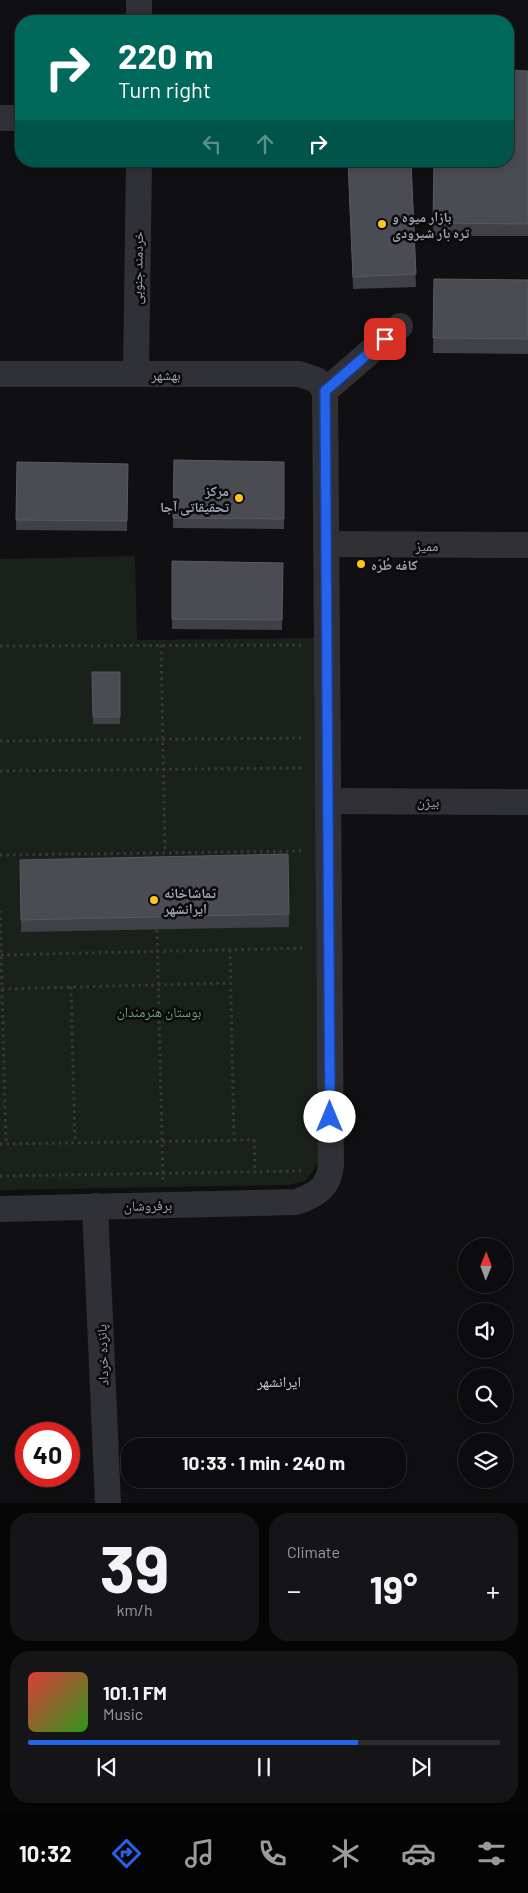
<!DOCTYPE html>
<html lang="en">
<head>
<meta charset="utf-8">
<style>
  :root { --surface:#0c0b0d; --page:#151416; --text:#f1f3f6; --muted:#9a9b9d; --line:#2c2b2e; --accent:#2563eb }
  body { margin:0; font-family:Barlow,"Noto Naskh Arabic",sans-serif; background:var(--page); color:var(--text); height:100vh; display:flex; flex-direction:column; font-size:19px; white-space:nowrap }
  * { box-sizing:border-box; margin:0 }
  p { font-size:16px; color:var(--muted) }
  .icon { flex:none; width:28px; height:28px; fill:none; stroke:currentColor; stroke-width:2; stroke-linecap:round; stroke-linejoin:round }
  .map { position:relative; height:1503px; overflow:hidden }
  .panel { display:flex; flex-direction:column; gap:10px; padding:10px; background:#070607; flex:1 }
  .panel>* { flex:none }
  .guide { position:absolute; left:15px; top:15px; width:499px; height:152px; border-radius:20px; box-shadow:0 2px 8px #0003,0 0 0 1px var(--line); background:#00695c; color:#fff; overflow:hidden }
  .needle { width:32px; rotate:1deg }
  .buttons { position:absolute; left:458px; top:1238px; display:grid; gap:10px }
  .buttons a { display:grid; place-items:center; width:55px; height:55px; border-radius:50%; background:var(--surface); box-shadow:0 2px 8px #0003,0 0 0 1px var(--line); font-size:25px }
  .speed { position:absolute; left:15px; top:1422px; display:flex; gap:10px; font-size:25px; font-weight:700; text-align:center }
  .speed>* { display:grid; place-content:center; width:65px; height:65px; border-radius:50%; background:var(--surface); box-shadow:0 2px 8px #0003,0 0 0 1px var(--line); line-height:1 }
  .speed .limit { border:8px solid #d22; background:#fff; color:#111 }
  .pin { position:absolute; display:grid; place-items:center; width:42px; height:42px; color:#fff; margin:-21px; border-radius:10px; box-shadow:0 2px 8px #0006 }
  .me { position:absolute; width:55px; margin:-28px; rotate:0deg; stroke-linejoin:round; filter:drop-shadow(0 0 4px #0008) }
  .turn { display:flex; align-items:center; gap:18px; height:105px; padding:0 20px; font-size:22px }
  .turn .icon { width:65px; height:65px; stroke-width:2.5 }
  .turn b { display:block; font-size:35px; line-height:42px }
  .lanes { display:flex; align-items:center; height:48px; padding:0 20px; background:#0003; justify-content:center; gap:25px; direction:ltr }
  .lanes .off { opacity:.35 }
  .big { font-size:38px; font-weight:700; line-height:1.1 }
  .panel .widget { flex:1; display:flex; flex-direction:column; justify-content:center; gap:8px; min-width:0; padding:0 18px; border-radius:20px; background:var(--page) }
  .panel .dial { align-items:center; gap:0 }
  .dial b { font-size:65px; line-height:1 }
  .song { display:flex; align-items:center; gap:15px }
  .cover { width:60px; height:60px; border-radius:8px; background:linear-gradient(135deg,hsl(0 70% 55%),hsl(110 70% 35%)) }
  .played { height:5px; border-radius:2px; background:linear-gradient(90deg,var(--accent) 70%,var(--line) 70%) }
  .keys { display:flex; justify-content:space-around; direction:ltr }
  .heat { display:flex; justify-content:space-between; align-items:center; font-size:28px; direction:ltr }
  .panel .tiles { flex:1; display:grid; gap:10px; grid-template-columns:1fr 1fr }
  .widget:last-child { grid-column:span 2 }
  .trip { position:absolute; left:121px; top:1438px; width:285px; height:50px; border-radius:20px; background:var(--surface); box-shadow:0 2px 8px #0003,0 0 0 1px var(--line); font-weight:700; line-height:50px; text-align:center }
  .dock { display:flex; height:80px; justify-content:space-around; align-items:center; background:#050405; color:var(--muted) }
  .dock .icon { width:35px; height:35px }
  .dock .current { color:var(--accent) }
  .dock b { font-size:22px; color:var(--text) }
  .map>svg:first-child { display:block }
  .green { fill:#1a211b }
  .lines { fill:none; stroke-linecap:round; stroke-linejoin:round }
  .path { stroke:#36383d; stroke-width:3; stroke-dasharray:2.5 4; stroke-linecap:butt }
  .minor { stroke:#303136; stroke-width:26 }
  .wall { fill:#404047 }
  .building { fill:#4a4b53; stroke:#585962 }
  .route-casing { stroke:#184099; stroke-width:12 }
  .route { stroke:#2563eb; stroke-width:9 }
  .poi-dot { fill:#fec51a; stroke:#0b0b0c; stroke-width:2 }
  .labels { text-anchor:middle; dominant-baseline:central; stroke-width:5; stroke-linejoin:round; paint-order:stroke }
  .poi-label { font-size:14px; font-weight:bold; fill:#9fa4b3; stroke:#0b0b0c; text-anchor:start }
  .street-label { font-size:14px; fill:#9fa4b3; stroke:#0b0b0c }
  .park-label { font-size:14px; fill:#75a07b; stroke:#0b0b0c }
  .neighbourhood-label { font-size:15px; fill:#c1c3cf; stroke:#0b0b0c }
</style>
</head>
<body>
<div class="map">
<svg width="528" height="1503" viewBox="0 0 528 1503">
  <rect width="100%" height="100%" fill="#100f11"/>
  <path class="green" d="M135 556 137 640 315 638 319 1163 305 1181 288 1185 0 1190V559Z"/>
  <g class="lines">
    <g class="path">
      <path d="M161 645 165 853"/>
      <path d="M0 646 304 645"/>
      <path d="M0 741 305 738"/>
      <path d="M0 771 304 768"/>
      <path d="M0 855 304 851"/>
      <path d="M0 911 6 1144"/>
      <path d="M157 930 163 1182"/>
      <path d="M230 950 234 1140"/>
      <path d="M1 955 306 948"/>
      <path d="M71 987 75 1143"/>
      <path d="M2 989 230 983"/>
      <path d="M0 1144 254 1140 255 1172"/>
      <path d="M0 1176 304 1171"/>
    </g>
    <g class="minor">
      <path d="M139 0V21"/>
      <path d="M0 118H21"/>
      <path d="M0 374H299L317 380 325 391 331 1165C329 1187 317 1195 296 1202L0 1209"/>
      <path d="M136 374 139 161"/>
      <path d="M325 391 400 326"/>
      <path d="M326 544 528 545"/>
      <path d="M328 801 528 802"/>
      <path d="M95 1206 108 1503"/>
    </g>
  </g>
  <g class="wall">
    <path d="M528 71V236H433L434 161Z"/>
    <path d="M348 161H411L416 287 353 289Z"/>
    <path d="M434 279 528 280V354L433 353Z"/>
    <path d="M174 460 284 462V529L173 528Z"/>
    <path d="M17 462 128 464 127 531 16 530Z"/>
    <path d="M172 561 283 563 282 630 172 629Z"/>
    <path d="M92 672H120V724H93Z"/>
    <path d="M288 854 289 927 21 932 20 860Z"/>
  </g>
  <g class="building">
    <path d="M508 70 528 71V224L433 223 434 161H508Z"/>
    <path d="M348 161H411L416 274 353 277Z"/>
    <path d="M434 279 528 280V339L433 338Z"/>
    <path d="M174 460 284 462V519L173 518Z"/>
    <path d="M17 462 128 464 127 521 16 520Z"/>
    <path d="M172 561 283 563 282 620 172 619Z"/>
    <path d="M92 672H120V717H93Z"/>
    <path d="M288 854 289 914 21 920 20 860Z"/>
  </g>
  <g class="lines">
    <defs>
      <path id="route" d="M330 1117 325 391 385 339"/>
    </defs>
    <use href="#route" class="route-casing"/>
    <use href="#route" class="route"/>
  </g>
  <g class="poi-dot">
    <circle cx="382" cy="224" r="5"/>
    <circle cx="239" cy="498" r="5"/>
    <circle cx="361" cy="564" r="5"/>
    <circle cx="154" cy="900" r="5"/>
  </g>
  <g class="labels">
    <g class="poi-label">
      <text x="392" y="216">بازار میوه و<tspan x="392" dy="16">تره بار شیرودی</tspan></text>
      <text x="229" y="490" text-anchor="end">مرکز<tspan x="229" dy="16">تحقیقاتی آجا</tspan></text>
      <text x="371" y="564">کافه طُرّه</text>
      <text x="164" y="892">تماشاخانه<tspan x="164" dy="16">ایرانشهر</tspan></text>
    </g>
    <g class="street-label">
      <text transform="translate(137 268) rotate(-89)">خردمند جنوبی</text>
      <text x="166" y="374">بهشهر</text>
      <text x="427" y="545">ممیز</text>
      <text x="428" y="801">بیژن</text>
      <text transform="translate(148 1205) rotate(-1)">برفروشان</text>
      <text transform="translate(102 1355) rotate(-92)">پانزده خرداد</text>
    </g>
    <g class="park-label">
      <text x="159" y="1011">بوستان هنرمندان</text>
    </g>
    <g class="neighbourhood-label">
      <text x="279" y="1381">ایرانشهر</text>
    </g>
  </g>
</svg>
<div class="buttons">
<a><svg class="needle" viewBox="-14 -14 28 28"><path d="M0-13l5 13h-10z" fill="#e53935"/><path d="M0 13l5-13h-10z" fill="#9a9b9d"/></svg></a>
<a><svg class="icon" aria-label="sound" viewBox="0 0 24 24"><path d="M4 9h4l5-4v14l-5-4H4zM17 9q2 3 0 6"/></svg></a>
<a><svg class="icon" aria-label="search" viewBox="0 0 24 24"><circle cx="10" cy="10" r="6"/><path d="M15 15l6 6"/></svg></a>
<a><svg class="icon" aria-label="layers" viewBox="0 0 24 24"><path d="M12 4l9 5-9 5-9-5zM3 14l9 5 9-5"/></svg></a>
</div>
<div class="speed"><div class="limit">40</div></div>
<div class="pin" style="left:385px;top:339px;background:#d93025"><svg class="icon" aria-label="arrive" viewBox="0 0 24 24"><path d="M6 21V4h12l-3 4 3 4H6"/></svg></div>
<svg class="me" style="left:330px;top:1117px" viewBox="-20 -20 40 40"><circle r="19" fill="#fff"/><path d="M0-13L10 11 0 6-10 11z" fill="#2563eb"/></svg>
<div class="trip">10:33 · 1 min · 240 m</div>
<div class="guide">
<div class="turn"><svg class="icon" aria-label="right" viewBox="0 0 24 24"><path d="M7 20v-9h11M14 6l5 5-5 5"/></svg><div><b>220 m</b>Turn right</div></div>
<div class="lanes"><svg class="icon off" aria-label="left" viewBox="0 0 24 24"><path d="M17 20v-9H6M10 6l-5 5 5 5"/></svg><svg class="icon off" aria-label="ahead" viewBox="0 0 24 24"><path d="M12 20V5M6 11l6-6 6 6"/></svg><svg class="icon" aria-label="right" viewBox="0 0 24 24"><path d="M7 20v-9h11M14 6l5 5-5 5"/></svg></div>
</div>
</div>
<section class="panel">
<div class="tiles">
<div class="widget dial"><b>39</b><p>km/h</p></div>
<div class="widget"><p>Climate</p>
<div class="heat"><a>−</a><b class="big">19°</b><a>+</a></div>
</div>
<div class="widget">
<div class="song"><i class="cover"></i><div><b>101.1 FM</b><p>Music</p></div></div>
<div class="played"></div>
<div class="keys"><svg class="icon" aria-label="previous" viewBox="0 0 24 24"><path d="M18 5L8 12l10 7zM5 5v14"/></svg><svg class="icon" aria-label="pause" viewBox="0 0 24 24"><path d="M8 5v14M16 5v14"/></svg><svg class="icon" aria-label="next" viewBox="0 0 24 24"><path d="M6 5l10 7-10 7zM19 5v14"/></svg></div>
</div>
</div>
</section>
<nav class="dock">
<b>10:32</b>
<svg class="icon current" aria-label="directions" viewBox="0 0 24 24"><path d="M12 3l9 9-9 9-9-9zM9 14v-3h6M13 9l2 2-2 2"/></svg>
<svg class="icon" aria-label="music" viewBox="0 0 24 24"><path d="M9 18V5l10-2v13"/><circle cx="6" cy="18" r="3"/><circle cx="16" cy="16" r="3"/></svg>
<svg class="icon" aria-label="phone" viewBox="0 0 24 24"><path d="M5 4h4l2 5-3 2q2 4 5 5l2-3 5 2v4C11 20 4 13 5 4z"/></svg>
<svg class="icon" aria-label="climate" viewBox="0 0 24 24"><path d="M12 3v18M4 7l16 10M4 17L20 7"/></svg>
<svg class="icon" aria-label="car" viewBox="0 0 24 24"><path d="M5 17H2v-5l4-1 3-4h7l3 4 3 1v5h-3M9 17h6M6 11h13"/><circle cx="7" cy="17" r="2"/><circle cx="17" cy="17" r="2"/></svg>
<svg class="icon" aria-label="filters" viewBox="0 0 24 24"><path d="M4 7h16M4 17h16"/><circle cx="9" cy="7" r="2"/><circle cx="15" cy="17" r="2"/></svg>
</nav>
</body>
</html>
